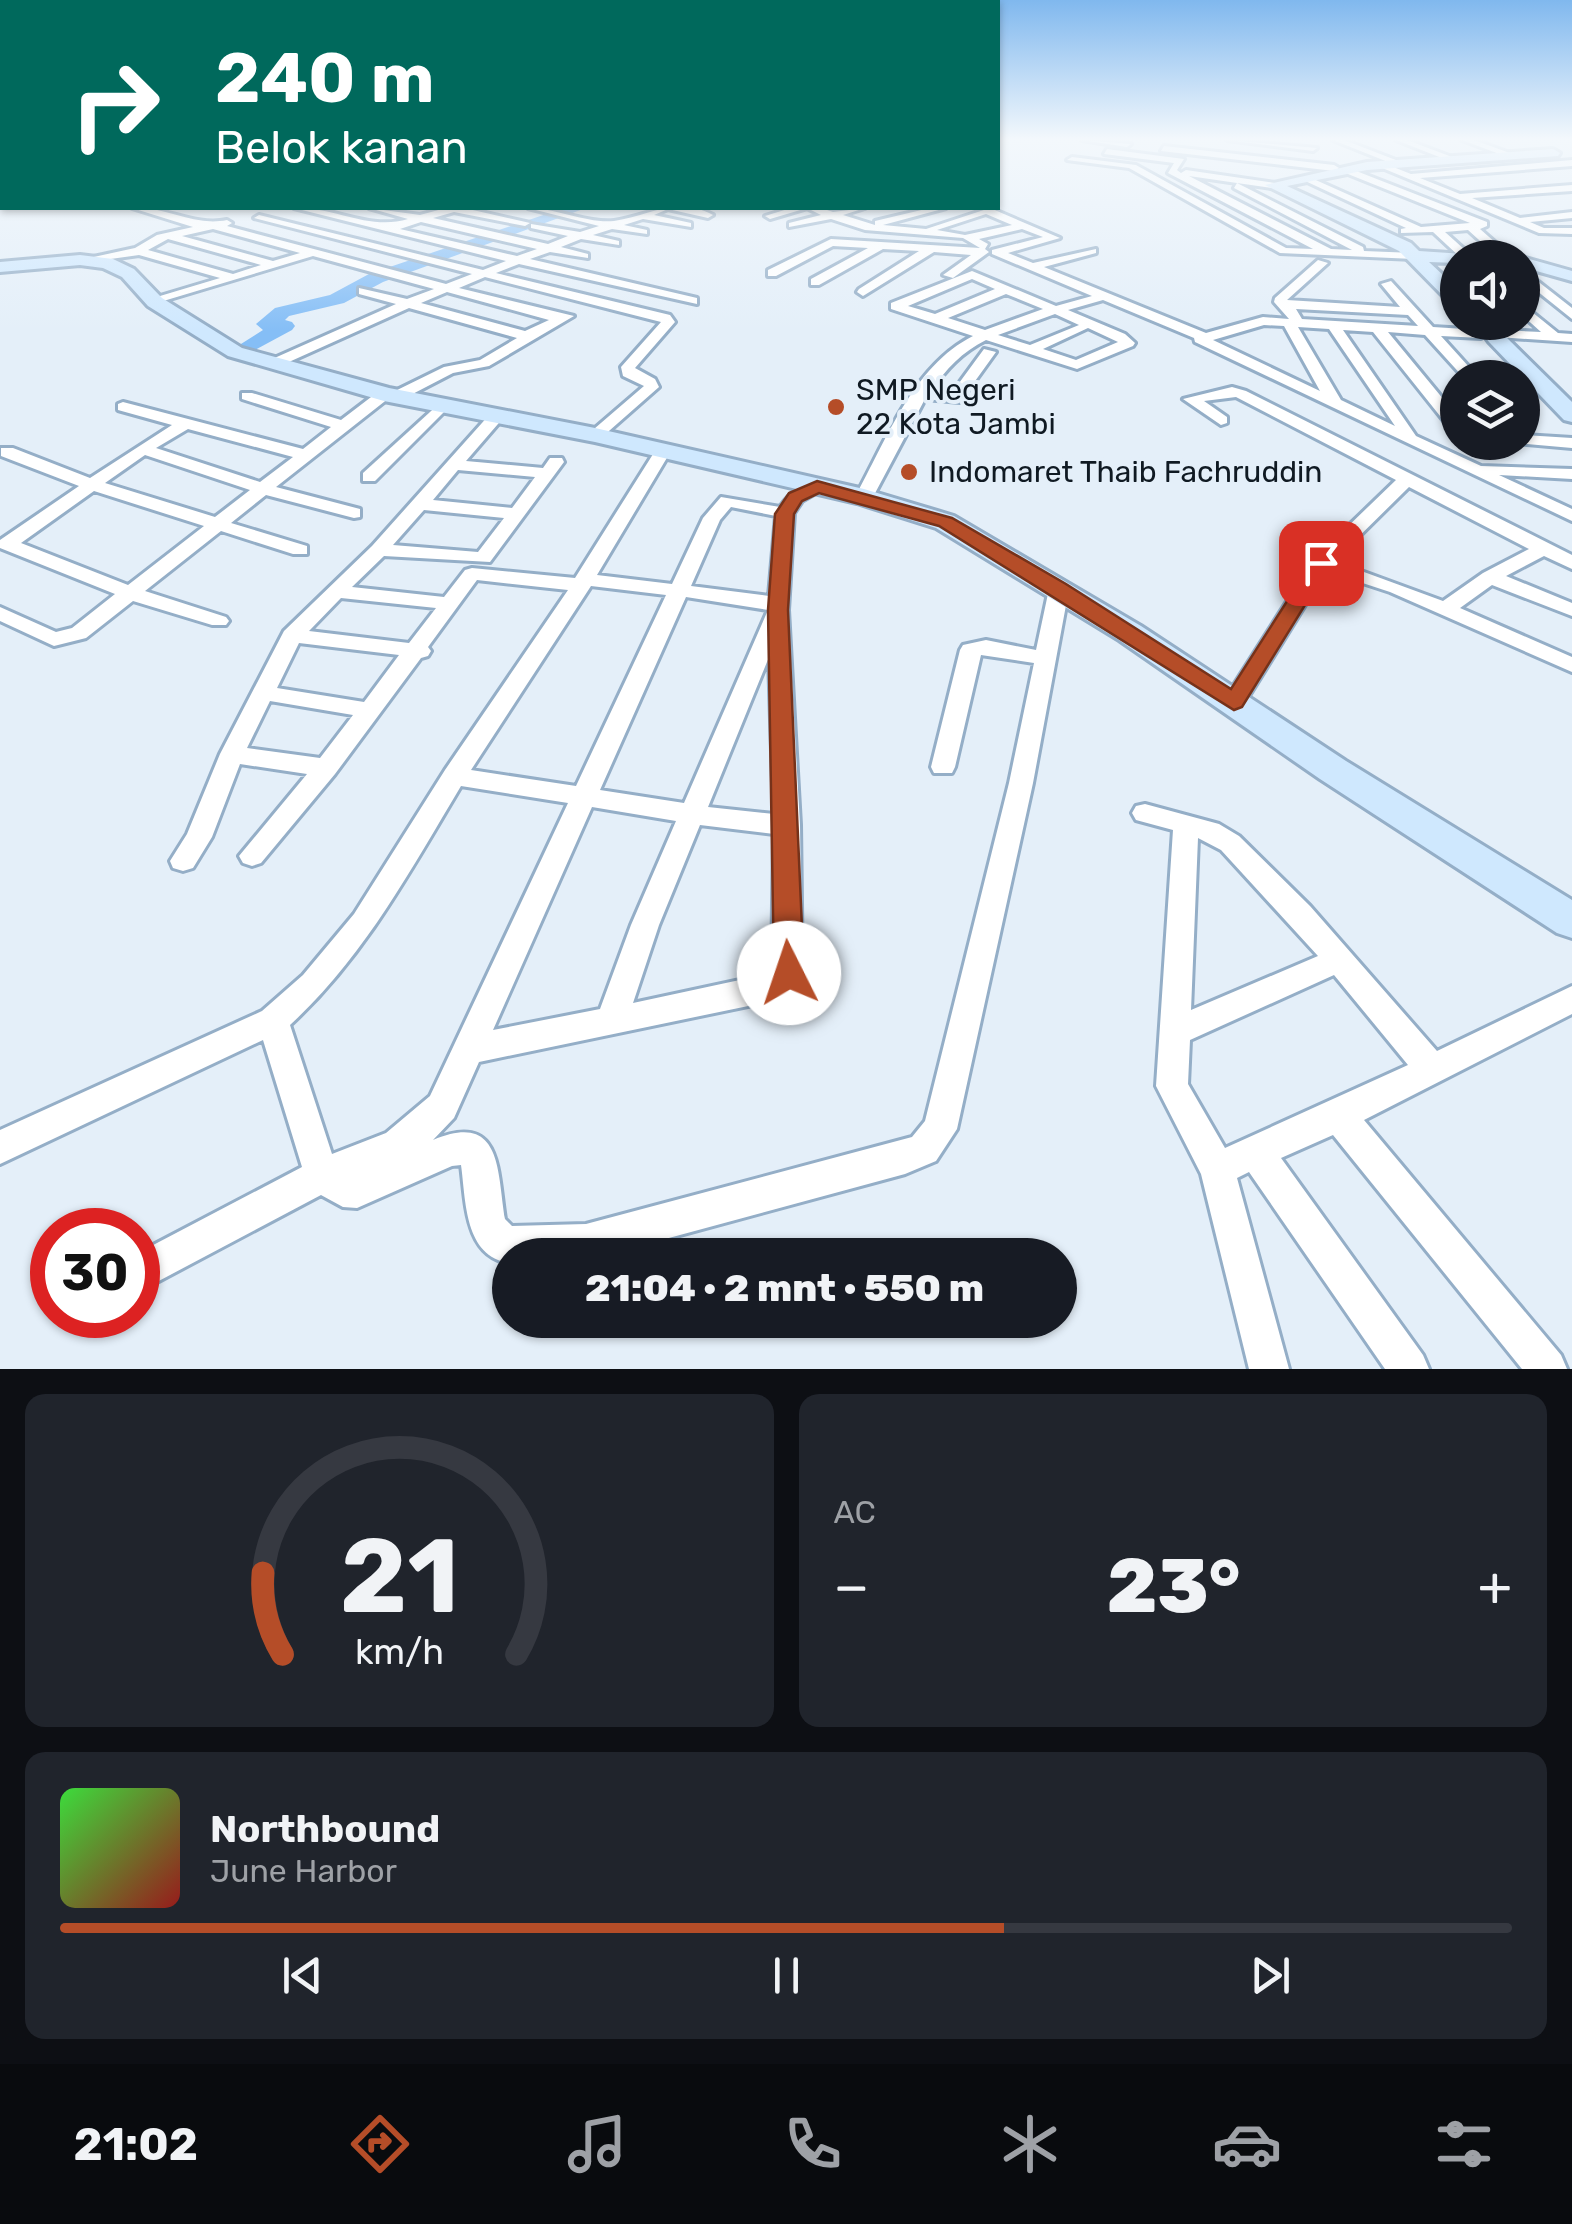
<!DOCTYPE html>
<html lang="id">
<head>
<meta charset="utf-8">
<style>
  :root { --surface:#171b24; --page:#20242c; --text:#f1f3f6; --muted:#9ea1a6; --line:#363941; --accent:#b54d28 }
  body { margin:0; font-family:Rubik,sans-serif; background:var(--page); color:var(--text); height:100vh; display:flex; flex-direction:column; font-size:38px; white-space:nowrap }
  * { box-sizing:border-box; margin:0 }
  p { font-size:32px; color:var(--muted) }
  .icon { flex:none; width:55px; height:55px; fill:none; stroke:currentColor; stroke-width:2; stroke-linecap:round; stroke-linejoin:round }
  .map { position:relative; height:1369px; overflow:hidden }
  .panel { display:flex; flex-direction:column; gap:25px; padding:25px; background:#0d0f14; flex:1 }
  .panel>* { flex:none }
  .top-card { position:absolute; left:0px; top:0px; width:1000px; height:210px; box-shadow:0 2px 8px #0004; background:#00695c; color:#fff; overflow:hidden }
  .fabs { position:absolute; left:1440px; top:240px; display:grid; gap:20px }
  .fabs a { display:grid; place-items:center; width:100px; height:100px; border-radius:50%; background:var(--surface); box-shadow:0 2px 8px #0004; font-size:50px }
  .speed { position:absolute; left:30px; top:1208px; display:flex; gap:20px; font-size:50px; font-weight:700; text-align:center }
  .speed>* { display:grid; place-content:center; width:130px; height:130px; border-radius:50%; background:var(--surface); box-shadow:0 2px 8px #0004; line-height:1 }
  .speed .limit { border:15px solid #d22; background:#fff; color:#111 }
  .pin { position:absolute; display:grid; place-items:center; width:85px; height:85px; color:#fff; margin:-42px; border-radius:20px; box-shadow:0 5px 15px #0006 }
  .me { position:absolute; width:110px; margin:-55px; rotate:356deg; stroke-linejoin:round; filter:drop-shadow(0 0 8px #0008) }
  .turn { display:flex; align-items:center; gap:35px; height:210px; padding:0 50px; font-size:45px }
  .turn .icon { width:130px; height:130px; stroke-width:2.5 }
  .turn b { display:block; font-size:70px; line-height:85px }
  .big { font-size:75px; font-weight:800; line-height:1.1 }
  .panel .card { flex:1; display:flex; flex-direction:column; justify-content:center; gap:15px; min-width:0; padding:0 35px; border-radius:20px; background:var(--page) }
  .panel .dial { align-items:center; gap:0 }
  .dial svg { height:260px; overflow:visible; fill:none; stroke:var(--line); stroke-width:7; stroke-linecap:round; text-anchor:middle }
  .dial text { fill:var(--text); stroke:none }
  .song { display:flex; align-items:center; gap:30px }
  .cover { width:120px; height:120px; border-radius:15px; background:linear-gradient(135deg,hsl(120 70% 55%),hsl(0 70% 35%)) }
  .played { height:10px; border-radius:5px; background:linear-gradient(90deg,var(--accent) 65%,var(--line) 65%) }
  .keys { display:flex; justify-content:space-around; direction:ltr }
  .heat { display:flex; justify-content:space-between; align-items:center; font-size:55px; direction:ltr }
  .panel .tiles { flex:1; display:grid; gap:25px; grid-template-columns:1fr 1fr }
  .card:last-child { grid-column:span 2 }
  .trip { position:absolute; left:492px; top:1238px; width:585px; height:100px; border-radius:50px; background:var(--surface); box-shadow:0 2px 8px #0004; font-weight:800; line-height:100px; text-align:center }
  .tab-bar { display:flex; height:160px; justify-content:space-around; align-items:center; background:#090b0e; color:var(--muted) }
  .tab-bar .icon { width:70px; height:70px }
  .tab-bar .active { color:var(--accent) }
  .tab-bar b { font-size:45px; color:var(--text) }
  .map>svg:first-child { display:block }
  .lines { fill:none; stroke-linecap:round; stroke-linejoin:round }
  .river { fill:#85bef6; fill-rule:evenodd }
  .street-casing { stroke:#94aec7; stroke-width:6 }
  .secondary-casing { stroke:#94aec7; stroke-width:6 }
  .street { fill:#fff; fill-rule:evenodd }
  .secondary { fill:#cfe8fe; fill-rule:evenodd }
  .route { fill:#b54d28; stroke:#76321a; stroke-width:2.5 }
  .poi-dot { fill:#b54d28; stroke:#e4eff9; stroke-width:4 }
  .labels { text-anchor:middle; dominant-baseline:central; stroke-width:8; stroke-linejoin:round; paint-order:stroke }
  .far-poi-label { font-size:30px; fill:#101a23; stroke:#e4eff9; text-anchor:start }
</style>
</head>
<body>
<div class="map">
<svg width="1572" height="1369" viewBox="0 0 1572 1369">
  <rect width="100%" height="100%" fill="#e4eff9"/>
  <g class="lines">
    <path class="river" d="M564 208H586L383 282 344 303 289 316 285 320 292 322 295 326 292 330 244 356 233 349 263 330 256 324 275 308 330 295 369 274Z"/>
    <defs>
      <g id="street">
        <path d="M1082 140 1131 144 1127 147Z"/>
        <path d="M1227 140 1317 148 1313 151Z"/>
        <path d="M1333 140H1344L1401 162 1393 164Z"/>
        <path d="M1396 140H1407L1460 160 1452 162Z"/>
        <path d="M1462 140H1474L1518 156 1510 158Z"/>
        <path d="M1164 146 1334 165 1339 168 1334 171 1161 151Z"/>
        <path d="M1107 149 1184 159 1177 170 1181 173 1186 170 1275 183 1272 188 1237 183 1363 247 1364 251 1414 253 1420 256 1414 259 1280 253 1129 168 1067 160 1072 157 1136 165 1286 248 1313 249 1168 173 1174 163 1104 154ZM1189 176 1237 183 1234 188 1352 250 1331 249Z"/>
        <path d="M1572 160V166L1420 178 1460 194 1572 185V191L1472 198 1520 218 1572 212V218L1530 222 1544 228H1572V234L1539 233 1375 165 1383 163 1411 174Z"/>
        <path d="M1346 167 1487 222V226L1480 229 1513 258H1499L1468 230 1445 232 1474 258H1461L1433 232 1401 233V229L1406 228 1301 179 1309 177 1421 227 1470 223 1343 172Z"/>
        <path d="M132 208C165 206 194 227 227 220L232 223 227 226 446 284 472 274 254 218 259 215 483 270 506 261 294 208C333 206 369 231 408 219L369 208 420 215 446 208H464L530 223 525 226 454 212 433 218 548 244 568 236 531 228V224L580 232 599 226 528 208C555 208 590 224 614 221 650 216 675 195 713 215L708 218 668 209 654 215 691 223V227L643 219 624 225 647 230V234L612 229 593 235 619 241V245L581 239 561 247 588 254V258L550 252 530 259 697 298V304L519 264 496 273 670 315 675 322 635 368 655 379 659 387 601 438 587 435 644 386 623 376 621 367 661 322 485 277 459 288 574 316 489 366 453 373 401 400 389 398 276 487 360 509V517L354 518 266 495 231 523 307 546V554H293L221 531 145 591 226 617 229 621 226 625H212L133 601 86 638 54 646 0 621V607L56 632 72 628 115 594 0 548V540L79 486 1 456V448H13L90 478 172 425 118 410V404L123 402 303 449 331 427 242 399V393H252L341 420 379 391 391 393 444 367 480 360 517 338 409 308 280 366H270V360L396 304 359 294V288L407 299 434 289 313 256 150 305V299L220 278 139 255 89 262V258L135 248 157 235 193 227ZM421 222 537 249 517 256 400 229ZM213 229 300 253 273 261 182 236ZM168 239 261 265 233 274 148 250ZM447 292 549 320 525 331 421 303ZM188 429 293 457 260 482 156 448ZM145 455 250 490 215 517 105 483ZM94 491 204 526 128 585 21 543Z"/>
        <path d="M791 208H821L833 212 865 208 843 215 875 225V221L930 208H946L883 225 926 229 990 208 1060 238 1008 253 1033 263 1096 249V253L1044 267 1206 333 1263 317 1289 319 1274 302 1275 298 1318 260 1328 263 1287 300 1400 307 1381 284 1391 281 1433 327 1481 330 1488 334 1481 338 1441 336 1479 378H1464L1425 335 1388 332 1458 417V433L1452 431 1373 332 1343 330 1416 436 1481 466 1572 469V479L1499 475 1572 509V521L1195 342 1194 338 1103 300 1068 310 1125 334 1135 343 1133 346 1077 369 986 340C962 352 946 369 931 391L951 394 984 349 996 352 960 402 925 399 873 497 864 502 858 501 855 497C886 441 913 366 973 336L891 309V303L972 271 1056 306 1092 296 992 254V250L1043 237 1022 229 979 239 988 244 985 249 989 252 953 278 943 275 971 255 934 252 863 296 857 292 859 289 919 251 883 249 819 285H811V279L868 248 833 246 776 276H768V270L831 239 980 248 963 238 865 230 831 219 789 227V223L821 215 807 208 770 219 765 216ZM986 214 1012 225 965 235 937 230ZM972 279 995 289 935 314 908 306ZM1006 294 1043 309 985 330 948 318ZM1296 309 1408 315 1418 326 1302 319ZM1055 314 1079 325 1030 345 998 335ZM1264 325 1284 326 1320 391 1213 340ZM1298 327 1329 329 1395 426 1341 400ZM1088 328 1118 342 1076 360 1043 349Z"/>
        <path d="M1522 269 1572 308V319L1522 279Z"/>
        <path d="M1522 304 1558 333 1572 334V342L1497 337V331L1502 330 1541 332 1522 315Z"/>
        <path d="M1232 387 1246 391 1572 555V569L1544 556 1506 576 1572 603V616L1492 585 1460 608 1572 657V672L1390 592 1326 571 1242 707H1226L1223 702 1314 559 1396 480 1236 397 1204 401 1227 417V423L1221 425 1183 399ZM1409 487 1529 549 1483 573 1443 601 1334 561Z"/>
        <path d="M441 402 449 407 375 481H363V473Z"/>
        <path d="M490 414 504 417 466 461 543 468 550 458H562L564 462 490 562 384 556 352 587 444 597 465 570 472 568 575 578 655 451 663 446 671 451 597 575 672 584 703 518 721 497 780 507C790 493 805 480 823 483L826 487 802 501 794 513 788 610 800 825 802 980 798 989 772 1001 479 1062 454 1118 433 1140C502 1111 497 1170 505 1219L512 1226 586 1224 912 1137 925 1121 1009 783 1034 663 981 655 955 767 952 773H934L931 767 960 650 963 645 986 640 1036 650 1049 589 1059 583 1069 589 1033 783 957 1129 936 1161 905 1174 606 1255H510V1263C464 1257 466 1200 461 1165L452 1166 357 1208 343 1207 321 1195 138 1292V1253L302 1167 263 1040 0 1164V1130L262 1011 303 975 354 914 445 770 568 590 477 580 428 647 431 651 428 656 421 658 335 774 261 863 252 866 243 863 239 856 307 774 240 764 212 837 193 868 183 871 173 868 170 861 187 834 220 754 284 631 372 546ZM458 470 535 477 512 508 433 500ZM731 507 776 516 769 596 691 586 720 520ZM424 510 504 518 478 552 393 545ZM591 586 666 595 576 786 471 770ZM686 597 768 610 684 803 600 790ZM341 598 436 608 409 643 309 631ZM299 643 399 655 364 702 277 688ZM769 657 774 814 708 807ZM270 701 353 715 320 758 247 748ZM461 786 568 803 430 1096 386 1133 332 1154 290 1025C364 957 410 871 461 786ZM592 807 676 821 631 925 600 1009 493 1030ZM700 825 774 834 772 973 633 1003 659 925Z"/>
        <path d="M1522 435 1572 438V448L1516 443 1522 442Z"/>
        <path d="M1145 804 1219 824 1239 836 1310 906 1437 1051 1572 986V1014L1364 1120 1561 1355 1567 1369H1522L1333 1135 1281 1158 1423 1355 1429 1369H1385L1249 1172 1237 1178 1289 1369H1249L1201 1174 1156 1086 1173 830 1136 820 1132 813 1136 806ZM1198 838 1221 850 1318 956 1191 1010ZM1334 975 1408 1065 1225 1148 1188 1084 1190 1040Z"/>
      </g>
      <g id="secondary">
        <path d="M1553 149 1560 153 1558 156 1367 170 1287 186 1411 243 1419 251 1464 254 1466 258H1458V263L1429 262 1458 289V305L1451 304 1399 251 1265 185 1367 162Z"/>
        <path d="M80 255 113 259 134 269 162 298 242 348 389 388 595 428 864 489 954 516 1141 626 1346 761 1572 900V938L1557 933 1320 779 1119 640 936 528 857 503 595 442 384 401 228 356 148 306 122 277 103 268 80 265 0 272V262Z"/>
        <path d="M1522 257 1572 271V281L1522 267Z"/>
        <path d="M1496 332 1503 334 1572 402V422L1564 420 1489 342 1486 338Z"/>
      </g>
    </defs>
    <use href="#street" class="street-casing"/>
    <use href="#secondary" class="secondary-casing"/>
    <use href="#street" class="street"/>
    <use href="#secondary" class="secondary"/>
  </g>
  <linearGradient id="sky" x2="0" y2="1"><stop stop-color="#80b8ee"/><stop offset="0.42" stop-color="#f3f8fc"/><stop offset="1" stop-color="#f3f8fc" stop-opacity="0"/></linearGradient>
  <rect width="1572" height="331" fill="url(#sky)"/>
  <path class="route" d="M817 481 952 518 1066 584 1231 689 1314 559H1328L1331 563 1242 707 1234 710 939 526 819 493 802 501 794 514 788 610 804 973 800 982 789 986 778 982 774 973 768 610 775 514 789 493Z"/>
  <g class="poi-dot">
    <circle cx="836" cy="407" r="10"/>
    <circle cx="909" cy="472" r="10"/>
  </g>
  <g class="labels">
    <g class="far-poi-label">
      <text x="856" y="390">SMP Negeri<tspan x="856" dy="34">22 Kota Jambi</tspan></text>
      <text x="929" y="472">Indomaret Thaib Fachruddin</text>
    </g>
  </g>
</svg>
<div class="fabs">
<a><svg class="icon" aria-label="sound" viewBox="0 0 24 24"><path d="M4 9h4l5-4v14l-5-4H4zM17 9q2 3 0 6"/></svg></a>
<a><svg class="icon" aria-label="layers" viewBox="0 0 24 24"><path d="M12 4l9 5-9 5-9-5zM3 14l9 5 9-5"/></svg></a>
</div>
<div class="speed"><div class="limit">30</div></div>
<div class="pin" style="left:1321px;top:563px;background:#d93025"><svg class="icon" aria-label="arrive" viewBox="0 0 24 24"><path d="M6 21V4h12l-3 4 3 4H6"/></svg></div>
<svg class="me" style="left:789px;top:973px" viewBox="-20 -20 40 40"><circle r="19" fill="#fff"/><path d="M0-13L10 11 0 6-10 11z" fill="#b54d28"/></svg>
<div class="trip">21:04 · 2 mnt · 550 m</div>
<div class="top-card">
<div class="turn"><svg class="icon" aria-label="right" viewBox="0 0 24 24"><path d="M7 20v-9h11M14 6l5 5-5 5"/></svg><div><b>240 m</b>Belok kanan</div></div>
</div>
</div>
<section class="panel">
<div class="tiles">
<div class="card dial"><svg viewBox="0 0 100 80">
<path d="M14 69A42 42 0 1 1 86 69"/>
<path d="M14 69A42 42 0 0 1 8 44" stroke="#b54d28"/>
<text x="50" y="56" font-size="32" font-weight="700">21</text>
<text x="50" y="72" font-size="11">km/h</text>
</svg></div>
<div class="card"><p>AC</p>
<div class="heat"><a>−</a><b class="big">23°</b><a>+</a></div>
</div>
<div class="card">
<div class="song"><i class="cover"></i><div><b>Northbound</b><p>June Harbor</p></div></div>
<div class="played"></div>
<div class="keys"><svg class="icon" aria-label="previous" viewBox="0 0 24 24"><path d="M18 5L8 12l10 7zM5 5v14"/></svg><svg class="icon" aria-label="pause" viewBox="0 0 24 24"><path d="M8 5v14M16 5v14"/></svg><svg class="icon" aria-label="next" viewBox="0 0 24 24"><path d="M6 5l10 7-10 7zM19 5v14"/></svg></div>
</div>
</div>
</section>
<nav class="tab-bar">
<b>21:02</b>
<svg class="icon active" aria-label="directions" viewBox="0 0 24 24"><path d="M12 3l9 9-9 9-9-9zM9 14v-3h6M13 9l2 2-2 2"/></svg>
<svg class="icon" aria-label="music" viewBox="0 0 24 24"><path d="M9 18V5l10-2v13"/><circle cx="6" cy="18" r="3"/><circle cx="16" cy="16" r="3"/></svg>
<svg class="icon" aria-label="phone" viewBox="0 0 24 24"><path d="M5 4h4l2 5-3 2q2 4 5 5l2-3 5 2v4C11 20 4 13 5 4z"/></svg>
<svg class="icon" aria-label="climate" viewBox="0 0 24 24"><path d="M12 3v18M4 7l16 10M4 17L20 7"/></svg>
<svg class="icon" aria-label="car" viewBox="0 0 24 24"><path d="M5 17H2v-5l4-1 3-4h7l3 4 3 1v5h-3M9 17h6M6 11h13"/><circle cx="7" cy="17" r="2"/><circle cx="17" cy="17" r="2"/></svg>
<svg class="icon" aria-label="filters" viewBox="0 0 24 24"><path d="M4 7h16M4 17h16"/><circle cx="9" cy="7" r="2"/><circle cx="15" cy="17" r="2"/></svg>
</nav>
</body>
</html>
